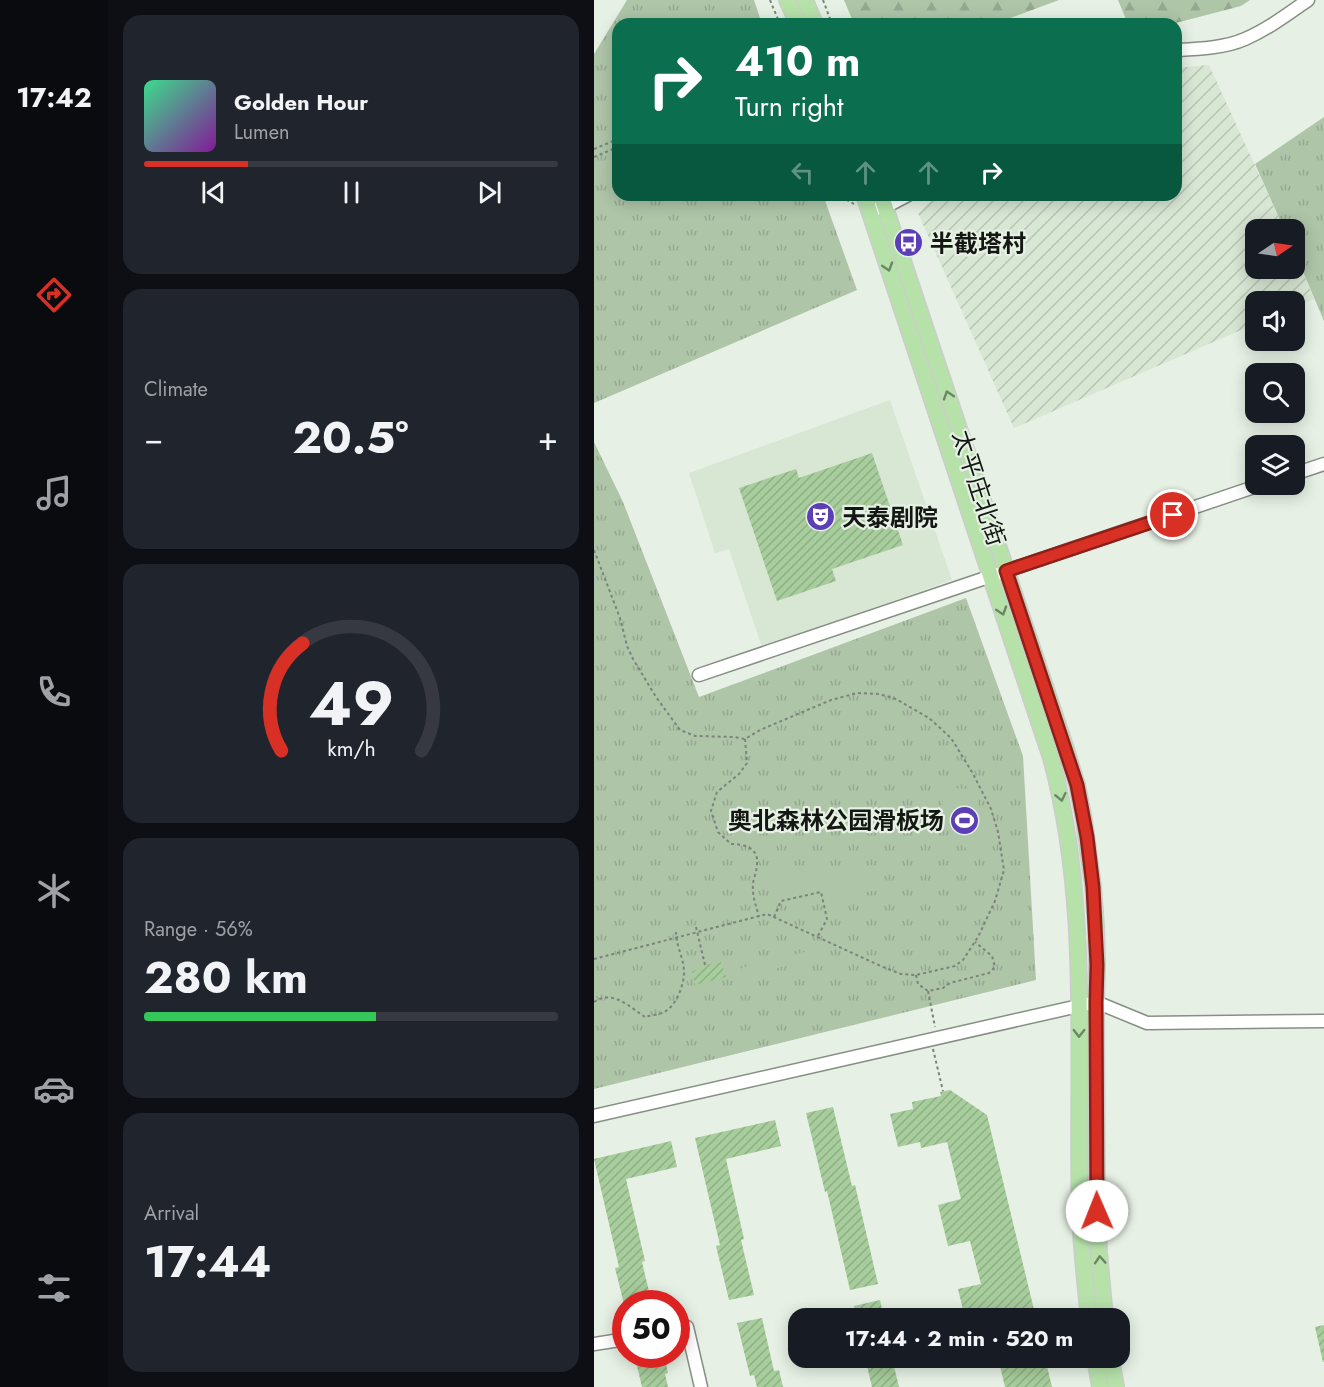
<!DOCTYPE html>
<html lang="en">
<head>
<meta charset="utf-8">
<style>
  :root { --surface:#171b24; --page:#20242c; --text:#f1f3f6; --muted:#9ea1a6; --line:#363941; --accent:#d93025 }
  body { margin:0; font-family:Jost,"Noto Sans SC",sans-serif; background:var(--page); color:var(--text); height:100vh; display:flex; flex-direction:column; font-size:22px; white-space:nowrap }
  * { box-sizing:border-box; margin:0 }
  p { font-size:20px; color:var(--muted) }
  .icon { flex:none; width:33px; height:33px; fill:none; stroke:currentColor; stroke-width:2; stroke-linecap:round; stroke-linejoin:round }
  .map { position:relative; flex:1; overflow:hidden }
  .panel { display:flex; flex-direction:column; gap:15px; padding:15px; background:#0d0f14; width:486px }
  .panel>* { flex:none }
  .guide { position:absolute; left:18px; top:18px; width:570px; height:183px; border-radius:18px; box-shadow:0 3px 15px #0003; background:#0b6e4f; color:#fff; overflow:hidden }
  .needle { width:39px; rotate:77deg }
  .tools { position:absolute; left:651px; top:219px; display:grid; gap:12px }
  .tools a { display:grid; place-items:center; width:60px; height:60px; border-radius:12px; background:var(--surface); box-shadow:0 3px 15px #0003; font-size:30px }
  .speed { position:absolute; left:18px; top:1290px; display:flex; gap:12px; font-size:30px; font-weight:700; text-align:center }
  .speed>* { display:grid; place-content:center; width:78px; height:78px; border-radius:50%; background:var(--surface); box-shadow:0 3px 15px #0003; line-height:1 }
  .speed .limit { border:9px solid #d22; background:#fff; color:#111 }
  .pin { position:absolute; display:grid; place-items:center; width:51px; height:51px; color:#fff; margin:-26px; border:3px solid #fff; border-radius:50%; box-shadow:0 2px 6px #0007 }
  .me { position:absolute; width:66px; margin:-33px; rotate:359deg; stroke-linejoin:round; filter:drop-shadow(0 0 4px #0008) }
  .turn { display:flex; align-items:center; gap:21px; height:126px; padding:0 24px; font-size:27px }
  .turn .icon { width:78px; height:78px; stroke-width:2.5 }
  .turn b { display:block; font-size:42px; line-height:51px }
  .lanes { display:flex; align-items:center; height:57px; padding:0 24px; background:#0003; justify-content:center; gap:30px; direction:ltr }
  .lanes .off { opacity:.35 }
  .big { font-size:45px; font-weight:700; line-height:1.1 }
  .panel .card { flex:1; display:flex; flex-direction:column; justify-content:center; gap:9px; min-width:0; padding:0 21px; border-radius:18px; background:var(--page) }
  .panel .dial { align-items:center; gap:0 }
  .dial svg { height:156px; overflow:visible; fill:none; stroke:var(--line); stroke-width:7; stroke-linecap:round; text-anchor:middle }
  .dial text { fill:var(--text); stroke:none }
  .song { display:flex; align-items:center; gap:18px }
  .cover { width:72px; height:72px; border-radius:9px; background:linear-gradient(135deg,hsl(150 70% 55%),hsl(290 70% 35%)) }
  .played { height:6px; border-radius:3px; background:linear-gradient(90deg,var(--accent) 25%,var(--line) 25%) }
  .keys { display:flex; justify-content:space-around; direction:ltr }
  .heat { display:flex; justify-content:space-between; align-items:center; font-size:33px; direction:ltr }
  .charge { height:9px; border-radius:4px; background:linear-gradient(90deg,#34c759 56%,var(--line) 0) }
  .trip { position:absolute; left:194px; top:1308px; width:342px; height:60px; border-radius:18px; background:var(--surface); box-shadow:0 3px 15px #0003; font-weight:700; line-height:60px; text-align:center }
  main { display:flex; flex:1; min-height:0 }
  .tabs { display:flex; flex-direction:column; width:108px; justify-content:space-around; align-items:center; background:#090b0e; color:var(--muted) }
  .tabs .icon { width:42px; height:42px }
  .tabs .active { color:var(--accent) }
  .tabs b { font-size:27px; color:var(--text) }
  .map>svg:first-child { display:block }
  .built { fill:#d8e6d4 }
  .industrial { fill:url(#industrial-furrows) }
  .forest { fill:url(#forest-firs) }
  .park { fill:url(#park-tufts) }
  .pitch { fill:#aec5a8 }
  .building { fill:url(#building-hatch) }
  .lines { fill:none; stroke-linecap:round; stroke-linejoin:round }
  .minor-casing { stroke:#868f84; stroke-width:15 }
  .major-casing { stroke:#cbcccb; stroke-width:18 }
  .path { stroke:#7c837b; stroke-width:2; stroke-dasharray:3 3; stroke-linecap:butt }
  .minor { stroke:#fff; stroke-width:12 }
  .major { stroke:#b6e2aa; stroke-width:15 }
  .oneway { stroke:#6d8766 }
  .route-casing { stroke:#8d1f18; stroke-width:15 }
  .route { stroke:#d93025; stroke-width:10 }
  .labels { text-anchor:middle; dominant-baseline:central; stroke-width:4.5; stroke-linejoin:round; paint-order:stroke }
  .poi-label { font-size:24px; font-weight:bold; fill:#141813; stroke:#e6f0e4; text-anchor:start }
  .street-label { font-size:24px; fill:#141813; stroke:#e6f0e4 }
</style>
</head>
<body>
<main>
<nav class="tabs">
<b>17:42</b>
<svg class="icon active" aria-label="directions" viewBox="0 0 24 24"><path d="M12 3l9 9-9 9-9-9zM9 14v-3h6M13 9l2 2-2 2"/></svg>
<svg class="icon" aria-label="music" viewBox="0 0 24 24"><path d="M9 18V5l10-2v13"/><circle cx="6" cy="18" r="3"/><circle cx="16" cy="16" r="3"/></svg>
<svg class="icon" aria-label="phone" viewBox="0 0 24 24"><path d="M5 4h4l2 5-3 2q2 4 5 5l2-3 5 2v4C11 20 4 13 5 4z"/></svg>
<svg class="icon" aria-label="climate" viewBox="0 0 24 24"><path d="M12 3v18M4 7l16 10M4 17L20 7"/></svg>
<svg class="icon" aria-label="car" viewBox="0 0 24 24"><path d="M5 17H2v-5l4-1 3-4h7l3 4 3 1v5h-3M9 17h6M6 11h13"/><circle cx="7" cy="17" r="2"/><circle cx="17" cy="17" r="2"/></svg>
<svg class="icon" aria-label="filters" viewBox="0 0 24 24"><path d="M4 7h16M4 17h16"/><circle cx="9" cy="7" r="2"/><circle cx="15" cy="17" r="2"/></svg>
</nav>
<section class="panel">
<div class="card">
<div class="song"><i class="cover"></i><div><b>Golden Hour</b><p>Lumen</p></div></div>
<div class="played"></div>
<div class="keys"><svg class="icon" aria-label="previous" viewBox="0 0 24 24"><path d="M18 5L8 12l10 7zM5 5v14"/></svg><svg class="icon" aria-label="pause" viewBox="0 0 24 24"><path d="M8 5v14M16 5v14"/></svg><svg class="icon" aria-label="next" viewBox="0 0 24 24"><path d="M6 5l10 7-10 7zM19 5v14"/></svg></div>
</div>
<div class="card"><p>Climate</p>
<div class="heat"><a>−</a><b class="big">20.5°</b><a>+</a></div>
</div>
<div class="card dial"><svg viewBox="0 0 100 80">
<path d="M14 69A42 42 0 1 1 86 69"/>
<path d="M14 69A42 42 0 0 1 25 14" stroke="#d93025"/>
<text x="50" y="56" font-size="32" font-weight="700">49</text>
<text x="50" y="72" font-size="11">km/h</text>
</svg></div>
<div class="card"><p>Range · 56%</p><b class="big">280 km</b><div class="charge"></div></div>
<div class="card"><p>Arrival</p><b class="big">17:44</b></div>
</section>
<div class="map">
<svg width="730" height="1387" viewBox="0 0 730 1387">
  <defs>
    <pattern id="industrial-furrows" width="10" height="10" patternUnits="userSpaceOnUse" patternTransform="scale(1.5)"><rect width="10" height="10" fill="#d8e6d4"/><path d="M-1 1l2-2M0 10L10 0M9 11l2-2" fill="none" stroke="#b8c5b5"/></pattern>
    <pattern id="forest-firs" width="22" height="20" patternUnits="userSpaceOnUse" patternTransform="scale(1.5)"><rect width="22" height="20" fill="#aec5a8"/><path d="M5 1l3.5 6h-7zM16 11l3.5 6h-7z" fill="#95a890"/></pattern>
    <pattern id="park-tufts" width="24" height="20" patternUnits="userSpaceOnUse" patternTransform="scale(1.5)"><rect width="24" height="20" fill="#aec5a8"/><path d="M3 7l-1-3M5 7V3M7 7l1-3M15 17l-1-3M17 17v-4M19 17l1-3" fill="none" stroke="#95a890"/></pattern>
    <pattern id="building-hatch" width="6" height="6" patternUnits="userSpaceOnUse" patternTransform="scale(1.5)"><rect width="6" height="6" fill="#a7cd9c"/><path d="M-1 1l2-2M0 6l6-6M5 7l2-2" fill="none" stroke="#8faf86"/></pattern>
  </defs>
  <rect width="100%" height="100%" fill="#e6f0e4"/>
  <path class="built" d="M296 400 358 580 168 647 135 549 121 553 95 473Z"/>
  <path class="industrial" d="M615 65 690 229 662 230V268H700L701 253 720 299 701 307 700 302H662L661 324 420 428 324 213 343 195H582V68Z"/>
  <g class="forest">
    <path d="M250 0H465L400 24H260Z"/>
    <path d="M524 0H656L647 6 578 24H534Z"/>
  </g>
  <g class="park">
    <path d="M33 0H160L168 24H24V195H229L263 290 0 403V54Z"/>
    <path d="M730 117V321L701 253 700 230 690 229 661 164Z"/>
    <path d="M0 442 29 502 105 697 372 598 429 756 442 980 0 1089Z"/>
  </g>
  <g class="pitch">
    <path d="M353 788 376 789C386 798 383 816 396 823L398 832 372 848 362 842 358 826 349 818 348 813 350 792Z"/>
    <path d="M226 864 232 891 187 901 180 874Z"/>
    <path d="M277 865 282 890 238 900 232 875Z"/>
    <path d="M164 951 166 960 147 965 144 956Z"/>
    <path d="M214 951 216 960 197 965 195 956Z"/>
    <path d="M191 958 193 966 173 970 171 962Z"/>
    <path d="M167 964 169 971 149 975 147 968Z"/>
  </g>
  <g class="building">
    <path d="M278 453 309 545 238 569 242 581 183 601 145 488 202 469 205 478Z"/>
    <path d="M127 962 132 977 101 985 98 971 107 969V966Z"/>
    <path d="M356 1090 393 1115 442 1318H371L364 1289 387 1284 376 1241 354 1246 344 1205 367 1199 353 1142 327 1148 326 1142 304 1147 296 1114 319 1109 318 1102 347 1096 346 1092Z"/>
    <path d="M239 1107 258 1186 261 1185 284 1284 256 1290 233 1191 231 1192 212 1113Z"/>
    <path d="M181 1120 187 1146 132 1159 150 1239 147 1240 160 1295 135 1300 122 1246 126 1245 101 1138Z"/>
    <path d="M77 1141 83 1167 32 1179 51 1261 48 1262 58 1304H32L31 1308 21 1268 25 1267 0 1159Z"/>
    <path d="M286 1300 290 1318H262L260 1306Z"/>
    <path d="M168 1318 180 1371 185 1370 189 1387H163L160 1375 156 1376 143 1323Z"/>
    <path d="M730 1325V1362H729L721 1327Z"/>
    <path d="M70 1355 74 1373 71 1374 74 1387H48L42 1362Z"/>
    <path d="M271 1358H298L305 1387H278Z"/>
    <path d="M404 1358H451L458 1387H411Z"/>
  </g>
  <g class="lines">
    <defs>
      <g id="minor">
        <path d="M582 50C603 49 631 48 651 39 674 29 694 14 714 0"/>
        <path d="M282 209 297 204 314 195"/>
        <path d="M700 474 730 464"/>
        <path d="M105 675 669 484"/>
        <path d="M0 1116 502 1002 553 1023 730 1021"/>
        <path d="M82 1329 93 1327 107 1387"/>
        <path d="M0 1344 32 1339"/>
      </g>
      <g id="major">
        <path d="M193 0 204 24"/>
        <path d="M211 0 221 24"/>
        <path d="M270 195 457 758C497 905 482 1059 486 1210 487 1246 491 1282 495 1318"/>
        <path d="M287 195 472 749 483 785 490 820 499 887 502 926 503 965 502 1002 503 1211 505 1252 511 1318"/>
        <path d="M501 1358 506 1387"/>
        <path d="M517 1358 522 1387"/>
      </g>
    </defs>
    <use href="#minor" class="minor-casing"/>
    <use href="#major" class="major-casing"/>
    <g class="path">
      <path d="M176 0 186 24"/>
      <path d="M229 0 238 24"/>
      <path d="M0 149 24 139"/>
      <path d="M0 157 24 147"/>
      <path d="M249 195 251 199 260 204"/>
      <path d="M0 550 26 618 33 646 39 659 62 697 86 730 101 736 140 737 151 739 166 730 237 700 263 693 285 694 302 699 335 718 357 738 378 772 397 809 404 832 410 870 401 901 384 937 369 960 361 966 322 975 307 974 289 967 173 914 0 959"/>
      <path d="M151 739 153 763 145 774 123 792 117 811 124 832 137 844C150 844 165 848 163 864 163 871 160 877 159 883 158 896 162 905 165 917"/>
      <path d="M180 917 187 901 227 892 233 919 224 936"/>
      <path d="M102 927 111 965"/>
      <path d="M322 975 324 984 334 991 349 988 356 983 395 973 401 967 398 956 381 942"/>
      <path d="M334 991 341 1027"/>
      <path d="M0 1002C18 989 36 1007 51 1017 57 1015 65 1015 70 1012 82 1007 91 983 90 970 89 957 82 945 82 932"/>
      <path d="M339 1049 349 1091"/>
    </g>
    <use href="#minor" class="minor"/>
    <use href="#major" class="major"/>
  </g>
  <defs><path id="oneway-chevron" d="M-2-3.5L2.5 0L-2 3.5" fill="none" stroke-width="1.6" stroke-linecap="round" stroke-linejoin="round" transform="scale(1.5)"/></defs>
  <g class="oneway">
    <use href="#oneway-chevron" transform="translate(294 267) rotate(72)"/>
    <use href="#oneway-chevron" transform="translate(354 395) rotate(-108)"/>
    <use href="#oneway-chevron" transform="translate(408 611) rotate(72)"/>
    <use href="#oneway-chevron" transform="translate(467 797) rotate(78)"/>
    <use href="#oneway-chevron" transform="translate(485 1033) rotate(90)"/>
    <use href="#oneway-chevron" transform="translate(506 1260) rotate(-94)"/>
  </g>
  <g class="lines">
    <defs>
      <path id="route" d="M503 1211 502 1002 503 965 499 887 493 837 483 785 412 571 579 515"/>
    </defs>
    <use href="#route" class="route-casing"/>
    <use href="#route" class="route"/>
  </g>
  <defs>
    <symbol id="bus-disc" viewBox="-11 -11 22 22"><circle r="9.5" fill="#5c3eb6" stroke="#e6f0e4"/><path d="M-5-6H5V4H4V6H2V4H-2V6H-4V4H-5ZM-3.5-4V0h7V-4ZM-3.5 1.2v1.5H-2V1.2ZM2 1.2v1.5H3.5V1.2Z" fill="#fff"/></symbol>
    <symbol id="theatre-disc" viewBox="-11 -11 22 22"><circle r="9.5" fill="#5c3eb6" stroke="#e6f0e4"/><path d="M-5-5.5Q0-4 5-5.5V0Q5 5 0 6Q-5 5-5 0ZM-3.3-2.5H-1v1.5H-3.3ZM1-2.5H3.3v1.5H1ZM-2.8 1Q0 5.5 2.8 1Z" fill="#fff"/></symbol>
    <symbol id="stadium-disc" viewBox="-11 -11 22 22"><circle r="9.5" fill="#5c3eb6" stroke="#e6f0e4"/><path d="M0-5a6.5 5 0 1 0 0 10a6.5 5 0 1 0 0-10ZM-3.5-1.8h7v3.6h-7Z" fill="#fff"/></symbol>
  </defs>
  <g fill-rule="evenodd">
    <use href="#bus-disc" x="298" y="226" width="33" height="33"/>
    <use href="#theatre-disc" x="210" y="500" width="33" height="33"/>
    <use href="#stadium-disc" x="354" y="804" width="33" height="33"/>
  </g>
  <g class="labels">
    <g class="poi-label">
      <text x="336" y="243">半截塔村</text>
      <text x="248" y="517">天泰剧院</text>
      <text x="350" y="820" text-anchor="end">奥北森林公园滑板场</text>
    </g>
    <g class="street-label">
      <text transform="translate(385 488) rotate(72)">太平庄北街</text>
    </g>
  </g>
</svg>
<div class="tools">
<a><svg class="needle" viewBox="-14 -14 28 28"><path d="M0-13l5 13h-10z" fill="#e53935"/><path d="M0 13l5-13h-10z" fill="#9ea1a6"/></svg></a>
<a><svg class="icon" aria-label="sound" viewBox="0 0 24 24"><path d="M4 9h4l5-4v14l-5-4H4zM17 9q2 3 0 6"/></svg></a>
<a><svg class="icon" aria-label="search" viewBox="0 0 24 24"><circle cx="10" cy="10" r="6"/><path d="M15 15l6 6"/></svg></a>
<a><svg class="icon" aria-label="layers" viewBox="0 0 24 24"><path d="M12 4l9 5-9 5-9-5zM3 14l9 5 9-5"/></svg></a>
</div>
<div class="speed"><div class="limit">50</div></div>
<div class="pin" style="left:579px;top:515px;background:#d93025"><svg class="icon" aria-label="arrive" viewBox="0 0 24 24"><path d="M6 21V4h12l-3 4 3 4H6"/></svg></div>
<svg class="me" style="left:503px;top:1211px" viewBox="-20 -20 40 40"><circle r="19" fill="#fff"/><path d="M0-13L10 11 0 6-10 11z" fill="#d93025"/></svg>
<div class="trip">17:44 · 2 min · 520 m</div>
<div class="guide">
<div class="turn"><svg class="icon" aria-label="right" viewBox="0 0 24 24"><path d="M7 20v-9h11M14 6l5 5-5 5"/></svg><div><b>410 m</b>Turn right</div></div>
<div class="lanes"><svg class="icon off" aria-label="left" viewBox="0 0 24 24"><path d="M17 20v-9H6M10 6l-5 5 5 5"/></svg><svg class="icon off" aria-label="ahead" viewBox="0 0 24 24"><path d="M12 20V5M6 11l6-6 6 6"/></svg><svg class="icon off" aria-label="ahead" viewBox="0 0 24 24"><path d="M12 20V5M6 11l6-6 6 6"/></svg><svg class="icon" aria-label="right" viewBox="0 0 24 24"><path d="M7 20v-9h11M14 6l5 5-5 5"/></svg></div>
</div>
</div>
</main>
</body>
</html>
